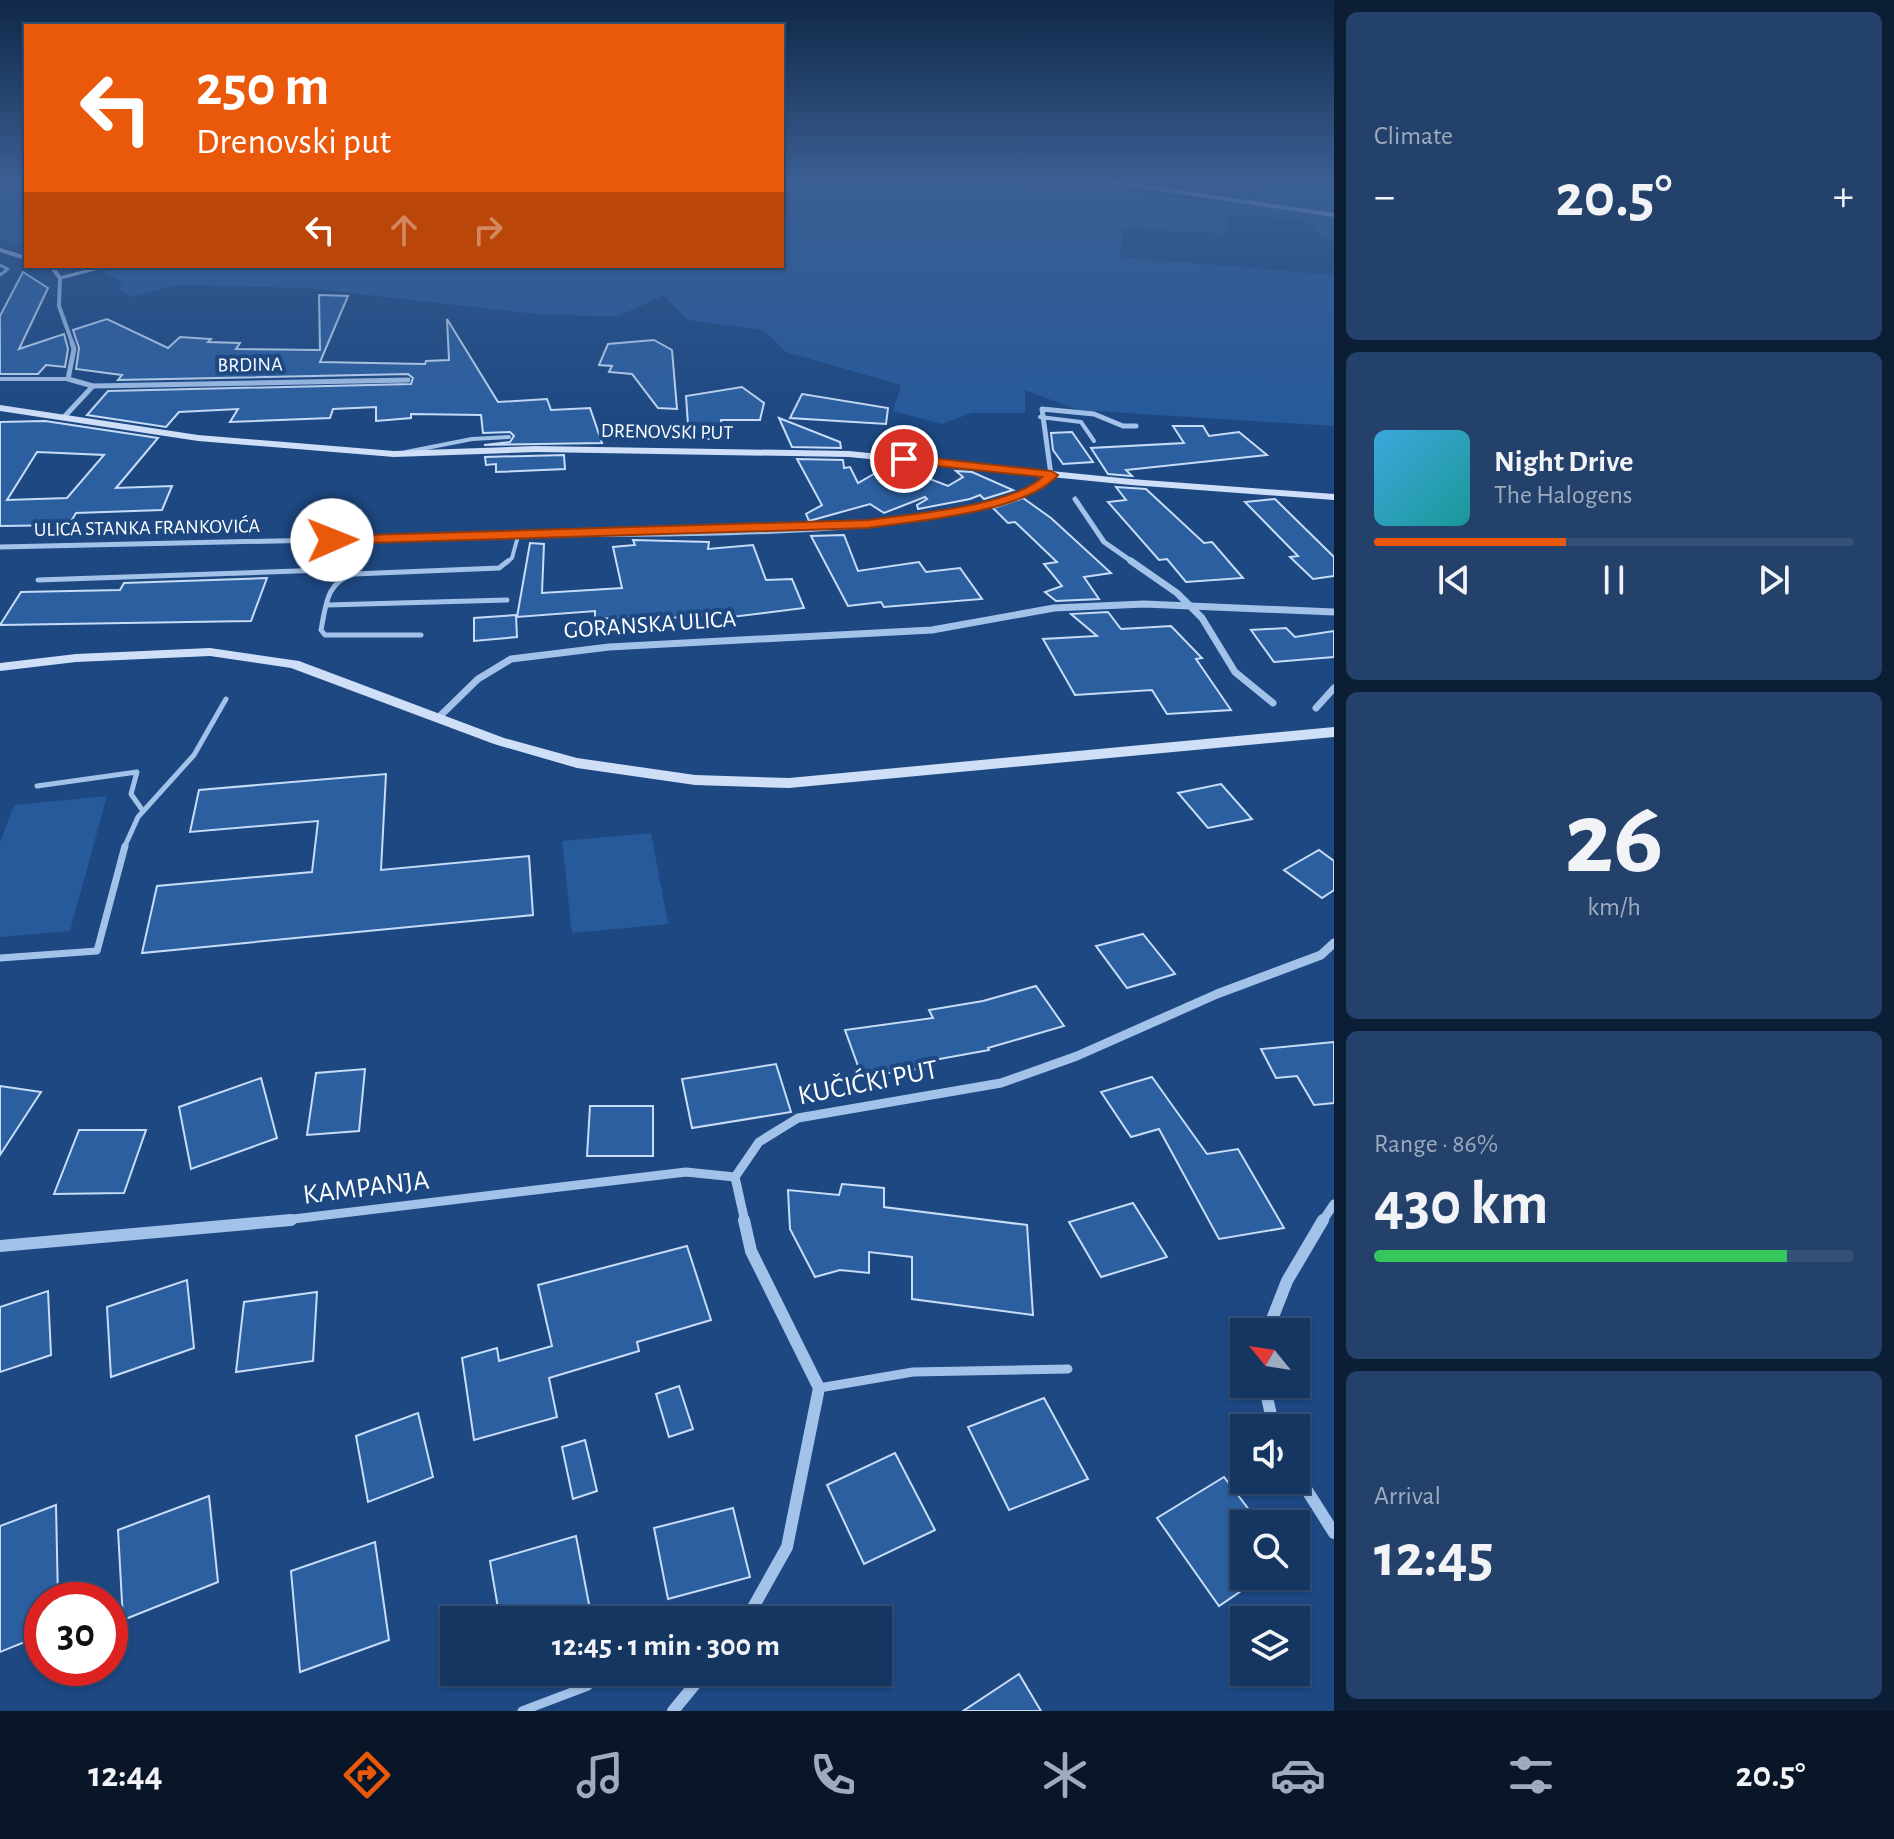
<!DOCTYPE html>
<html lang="en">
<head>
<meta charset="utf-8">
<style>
  :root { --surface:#163662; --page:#23416b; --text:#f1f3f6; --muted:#9eabbe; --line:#355077; --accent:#ea580c }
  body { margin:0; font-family:"Alegreya Sans",sans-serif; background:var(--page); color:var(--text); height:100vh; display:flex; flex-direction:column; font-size:30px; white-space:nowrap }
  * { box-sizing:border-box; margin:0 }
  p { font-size:26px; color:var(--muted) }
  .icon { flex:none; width:44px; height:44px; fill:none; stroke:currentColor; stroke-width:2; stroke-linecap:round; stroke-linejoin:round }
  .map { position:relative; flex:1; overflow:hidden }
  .sheet { display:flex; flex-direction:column; gap:12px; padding:12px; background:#0c1e36; width:560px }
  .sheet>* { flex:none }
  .banner { position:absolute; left:24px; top:24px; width:760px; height:244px; border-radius:0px; box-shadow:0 2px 6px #0004,0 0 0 2px var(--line); background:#ea580c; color:#fff; overflow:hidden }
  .needle { width:52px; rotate:300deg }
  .tools { position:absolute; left:1230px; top:1318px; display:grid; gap:16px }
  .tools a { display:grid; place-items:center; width:80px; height:80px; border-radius:0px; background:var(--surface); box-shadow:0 2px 6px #0004,0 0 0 2px var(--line); font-size:40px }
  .speed { position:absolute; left:24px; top:1582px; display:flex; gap:16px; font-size:40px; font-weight:700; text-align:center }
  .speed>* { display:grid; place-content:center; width:104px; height:104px; border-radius:50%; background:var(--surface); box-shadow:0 2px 6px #0004,0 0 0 2px var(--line); line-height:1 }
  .speed .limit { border:12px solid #d22; background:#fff; color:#111 }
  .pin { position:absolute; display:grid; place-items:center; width:68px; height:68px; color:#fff; margin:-34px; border:4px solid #fff; border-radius:50%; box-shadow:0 2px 8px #0007 }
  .me { position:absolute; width:88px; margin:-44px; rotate:89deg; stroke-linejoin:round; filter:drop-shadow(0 0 6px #0008) }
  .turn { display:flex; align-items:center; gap:28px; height:168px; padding:0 40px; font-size:36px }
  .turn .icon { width:104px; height:104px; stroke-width:2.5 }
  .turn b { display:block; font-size:56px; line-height:68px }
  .lanes { display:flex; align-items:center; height:76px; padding:0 40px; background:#0003; justify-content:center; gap:40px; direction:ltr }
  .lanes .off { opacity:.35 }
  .big { font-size:60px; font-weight:600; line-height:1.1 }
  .sheet .card { flex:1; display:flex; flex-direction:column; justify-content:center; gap:12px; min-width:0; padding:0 28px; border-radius:12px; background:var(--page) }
  .sheet .dial { align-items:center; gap:0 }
  .dial b { font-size:104px; line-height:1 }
  .song { display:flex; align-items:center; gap:24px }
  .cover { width:96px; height:96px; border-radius:12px; background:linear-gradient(135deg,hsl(200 70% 55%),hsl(180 70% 35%)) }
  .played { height:8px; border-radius:4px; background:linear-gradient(90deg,var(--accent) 40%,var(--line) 40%) }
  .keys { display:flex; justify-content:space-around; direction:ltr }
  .heat { display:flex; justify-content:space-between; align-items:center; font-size:44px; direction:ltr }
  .charge { height:12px; border-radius:6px; background:linear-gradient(90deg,#34c759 86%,var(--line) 0) }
  .trip { position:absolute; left:440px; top:1606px; width:452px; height:80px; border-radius:0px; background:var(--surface); box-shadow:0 2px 6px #0004,0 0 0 2px var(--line); font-weight:600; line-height:80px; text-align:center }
  .menu { display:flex; height:128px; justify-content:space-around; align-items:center; background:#091627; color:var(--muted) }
  .menu .icon { width:56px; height:56px }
  .menu .active { color:var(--accent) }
  .menu b { font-size:36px; color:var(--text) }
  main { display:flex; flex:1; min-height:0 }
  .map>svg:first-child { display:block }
  .green { fill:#275a9b }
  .building { fill:#2c5fa0; stroke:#c7dcf7; stroke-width:2; fill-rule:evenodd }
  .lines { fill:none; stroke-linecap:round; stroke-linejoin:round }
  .lane-far4 { stroke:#a3c2e9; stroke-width:3 }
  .lane-far3 { stroke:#a3c2e9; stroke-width:4 }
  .lane-far2 { stroke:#a3c2e9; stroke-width:5 }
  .lane-far1 { stroke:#a3c2e9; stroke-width:7 }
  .lane { stroke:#a3c2e9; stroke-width:9 }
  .street-far4 { stroke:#a3c2e9; stroke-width:4 }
  .street-far3 { stroke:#a3c2e9; stroke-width:5 }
  .street-far2 { stroke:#a3c2e9; stroke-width:7 }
  .street-far1 { stroke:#a3c2e9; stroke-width:9 }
  .street { stroke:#a3c2e9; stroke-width:12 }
  .secondary { fill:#cedff7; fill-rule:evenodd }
  .route { fill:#ea580c; stroke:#983908; stroke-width:2 }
  .labels { text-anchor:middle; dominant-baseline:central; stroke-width:8; stroke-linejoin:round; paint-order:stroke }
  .far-street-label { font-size:20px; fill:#fff; stroke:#1d4882 }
  .street-label { font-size:24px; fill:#fff; stroke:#1d4882 }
  .near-street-label { font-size:28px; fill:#fff; stroke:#1d4882 }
</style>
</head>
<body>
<main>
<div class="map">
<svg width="1334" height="1711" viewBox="0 0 1334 1711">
  <rect width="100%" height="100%" fill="#1d4882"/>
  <g class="green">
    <path d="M0 178H26V247L0 239Z"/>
    <path d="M782 178H1069L1171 197 1256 204 1334 218V239H1323L1306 220 1227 215 1228 234 1123 228 1120 257 1334 275V426L1078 410 1025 390V413H972L942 424 893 411 901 385 786 352 763 330 688 320 664 295 619 316 546 315 306 288 176 285 133 297 118 290 122 282 101 272 121 266H782Z"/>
    <path d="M1100 178H1334V213C1256 199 1178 192 1100 178Z"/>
    <path d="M107 796 70 931 0 937V842L14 805Z"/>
    <path d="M651 833 668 924 572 933 562 841Z"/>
  </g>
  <g class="building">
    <path d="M23 272 48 288 19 349 64 334 68 349 65 367 46 365 38 374H0V316Z"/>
    <path d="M319 295 348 296 320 362 425 364 426 361 449 360 447 319 498 402 547 399 551 410 590 408 602 443 484 445 510 442 514 436 510 432 483 433 481 415 411 414V418L376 421V407L333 409 330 418 230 422 238 409 179 412 166 427 87 415 108 391 411 384 413 378 408 374 118 380 122 375 76 369 79 348 73 330 107 319 168 348 180 337 211 339 208 342 240 343 236 349 320 350Z"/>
    <path d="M654 340 672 350 677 409 658 408 632 374 609 372 612 366 599 365 608 344Z"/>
    <path d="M742 387 764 403 760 420H721L722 428H715L716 439H689L686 396Z"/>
    <path d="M802 394 888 408 886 424 790 418Z"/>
    <path d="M779 418 840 442 841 448 792 447Z"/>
    <path d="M45 421 158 438 116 488 172 486 162 510 76 513 69 525 0 526V422ZM37 452 104 455 67 498 7 500Z"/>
    <path d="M1173 426H1203L1209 436 1239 432 1267 455 1126 470 1132 476 1108 474 1091 448 1184 443Z"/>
    <path d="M1072 432 1093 462 1063 464 1053 450 1051 433Z"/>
    <path d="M564 455 565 469 496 472V464L486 465 485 457Z"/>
    <path d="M797 459 843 460 844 468 850 467 858 483 891 464 948 486 963 477 956 471 972 472 1013 490 984 499 980 495 970 499 918 509 917 505 927 499 925 497 884 513 870 504 809 521 806 514 822 505Z"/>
    <path d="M1116 487 1146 489 1204 543 1212 542 1243 578 1186 582 1167 559 1159 560 1108 502 1126 500Z"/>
    <path d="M1023 498 1051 518 1111 573 1084 577 1099 599 1056 601 1045 592 1062 586 1044 564 1057 562 1015 522 1008 523 993 508Z"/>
    <path d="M1275 499 1334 557V576L1313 579 1290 557 1298 556 1245 502Z"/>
    <path d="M844 535 858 571 919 562 926 572 960 568 982 599 884 607 881 602 848 606 811 536Z"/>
    <path d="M633 540 709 542 708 549 753 545 766 580 792 579 804 608 732 617 731 613 658 619 657 616 595 619V611L517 617 530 543 544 544 542 593 622 588 613 547 635 545Z"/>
    <path d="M267 578 251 621 0 625 21 592 120 590 124 583Z"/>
    <path d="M1108 612 1121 629 1171 626 1202 658 1196 659 1231 710 1167 714 1152 690 1075 695 1043 639 1097 636 1071 614Z"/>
    <path d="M516 615 517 637 474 641V618Z"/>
    <path d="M1286 628 1295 637 1334 631V657L1274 662 1251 630Z"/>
    <path d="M386 774 381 870 529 856 533 915 142 953 157 886 312 872 318 821 190 832 199 790Z"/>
    <path d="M1221 784 1252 819 1208 828 1178 793Z"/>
    <path d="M1319 850 1334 861V890L1322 898 1284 870Z"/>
    <path d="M1143 934 1175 974 1127 988 1096 946Z"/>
    <path d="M1036 986 1064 1026 988 1048 989 1050 923 1062 925 1068 862 1077 845 1030 933 1018 929 1010 983 1001Z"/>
    <path d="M1334 1042V1103L1314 1105 1297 1076 1276 1078 1261 1049Z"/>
    <path d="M776 1064 791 1112 692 1128 682 1079Z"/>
    <path d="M365 1069 359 1131 307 1135 316 1073Z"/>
    <path d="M1152 1077 1207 1154 1238 1149 1284 1228 1219 1239 1159 1129 1131 1137 1101 1092Z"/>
    <path d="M261 1078 277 1138 191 1169 179 1107Z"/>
    <path d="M0 1086 41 1092 0 1155Z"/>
    <path d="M590 1106H653V1156H587Z"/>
    <path d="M79 1130H146L124 1193 54 1194Z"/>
    <path d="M842 1184 884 1188V1207L1027 1225 1033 1315 912 1299V1257L869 1252V1273L840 1270 815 1277 790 1229 788 1190 839 1195Z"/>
    <path d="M1133 1203 1167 1257 1101 1277 1069 1222Z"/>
    <path d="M687 1246 711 1320 637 1342 639 1351 549 1378 557 1417 474 1440 462 1358 497 1348 499 1361 552 1346 538 1285Z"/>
    <path d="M187 1280 194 1348 111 1377 107 1307Z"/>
    <path d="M48 1291 51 1355 0 1372V1307Z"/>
    <path d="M317 1292 313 1361 236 1372 244 1302Z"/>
    <path d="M679 1386 693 1429 669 1437 656 1394Z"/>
    <path d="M1044 1398 1088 1479 1009 1510 968 1427Z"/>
    <path d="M418 1413 433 1477 368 1502 356 1436Z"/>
    <path d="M585 1440 597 1491 573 1499 562 1447Z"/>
    <path d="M895 1453 935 1530 864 1564 827 1485Z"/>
    <path d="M1224 1477 1260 1524H1244V1589L1219 1606 1157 1518Z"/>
    <path d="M209 1496 218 1582 123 1620 118 1530Z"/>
    <path d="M56 1505 58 1600H42V1635L0 1652V1526Z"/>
    <path d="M733 1508 750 1577 668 1599 654 1528Z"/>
    <path d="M576 1536 592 1620H500L490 1561Z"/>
    <path d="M375 1542 389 1640 300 1672 291 1571Z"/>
    <path d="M1019 1674 1041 1711H963Z"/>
  </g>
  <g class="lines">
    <g class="lane-far4">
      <path d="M0 265 8 269 0 275"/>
      <path d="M60 278 106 266"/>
    </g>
    <g class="lane-far3">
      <path d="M0 379H68"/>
      <path d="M1040 417 1081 422 1094 441"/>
      <path d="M406 452 472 439 509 437"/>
      <path d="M506 563 512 558 518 536"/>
    </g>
    <g class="lane-far2">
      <path d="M38 580 325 570 341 577"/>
      <path d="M327 605 507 600"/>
      <path d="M421 635H325L321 630C326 605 326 582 354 574L499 568 508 561"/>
      <path d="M37 786 137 772 131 794 143 811"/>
      <path d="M124 848 138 817 194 755 226 699"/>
    </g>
    <path class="lane-far1" d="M0 958 97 951 125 846"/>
    <g class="lane">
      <path d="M819 1388 913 1372 1068 1369"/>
      <path d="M522 1711 588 1686"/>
    </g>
    <g class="street-far4">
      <path d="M1086 178 1334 215"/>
      <path d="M0 250 26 258"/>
      <path d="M51 266 60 278 59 306 73 345"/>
    </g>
    <g class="street-far3">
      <path d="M93 386 408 380"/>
      <path d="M64 417 93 386 68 379 74 349 72 343"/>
      <path d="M1075 499 1104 542 1134 563"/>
      <path d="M0 547C182 543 364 540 545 535 653 532 977 543 1051 475L1042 409 1094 414 1123 426H1136"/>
    </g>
    <g class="street-far2">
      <path d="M1131 561 1177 593 1202 618 1235 672 1273 703"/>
      <path d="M1316 708 1334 688"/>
      <path d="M439 717 478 679 511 659 609 647 932 630 1054 608 1144 604 1334 612"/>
    </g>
    <g class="street-far1">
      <path d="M268 1222 686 1172 735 1177"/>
      <path d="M745 1222 735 1177 759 1142 798 1118 1001 1083 1077 1056 1217 994 1321 955 1334 943"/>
      <path d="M1322 1222 1334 1204"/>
    </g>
    <g class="street">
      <path d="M744 1220 751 1251 819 1388 787 1547 746 1620"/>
      <path d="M0 1246 291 1220"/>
      <path d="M1267 1332 1287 1281 1323 1220"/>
      <path d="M1264 1384 1274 1428"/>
      <path d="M1296 1473 1334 1533"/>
      <path d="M673 1711 705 1672"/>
    </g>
    <g class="secondary">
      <path d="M0 405 198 435 394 451 536 446 849 451 1131 479 1334 494V500L1131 485 849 457 536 452 394 457 198 441 0 411Z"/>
      <path d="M210 648 299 661 504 738 577 758 695 775 789 778 1334 727V737L789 788 695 785 577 768 494 744 291 668 210 656 76 662 0 671V663L76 654Z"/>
    </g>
  </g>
  <linearGradient id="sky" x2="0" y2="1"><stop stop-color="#102848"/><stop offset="0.43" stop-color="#3a5e92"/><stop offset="1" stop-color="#3a5e92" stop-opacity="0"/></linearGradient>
  <rect width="1334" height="417" fill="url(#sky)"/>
  <path class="route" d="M904 455 1051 471 1058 475C1026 512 917 521 868 528L332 544 325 540 332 536 868 520C910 514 1013 506 1042 477L900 462V456Z"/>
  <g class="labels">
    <g class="far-street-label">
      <text transform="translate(250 365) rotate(-1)">BRDINA</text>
      <text transform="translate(667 432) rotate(1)">DRENOVSKI PUT</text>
      <text transform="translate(147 528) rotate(-1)">ULICA STANKA FRANKOVIĆA</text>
    </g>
    <g class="street-label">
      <text transform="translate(650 625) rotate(-4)">GORANSKA ULICA</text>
    </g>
    <g class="near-street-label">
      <text transform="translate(868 1083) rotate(-11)">KUČIĆKI PUT</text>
      <text transform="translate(366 1188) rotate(-7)">KAMPANJA</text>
    </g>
  </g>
</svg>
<div class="tools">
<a><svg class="needle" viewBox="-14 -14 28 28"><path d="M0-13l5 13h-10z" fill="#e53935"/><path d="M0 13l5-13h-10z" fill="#9eabbe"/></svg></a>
<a><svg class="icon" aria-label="sound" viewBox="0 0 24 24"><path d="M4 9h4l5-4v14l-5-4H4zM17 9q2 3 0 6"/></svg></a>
<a><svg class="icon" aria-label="search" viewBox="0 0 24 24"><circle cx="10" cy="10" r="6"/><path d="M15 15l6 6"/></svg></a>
<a><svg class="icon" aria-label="layers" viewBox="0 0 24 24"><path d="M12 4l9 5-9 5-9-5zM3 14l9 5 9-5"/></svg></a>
</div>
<div class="speed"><div class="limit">30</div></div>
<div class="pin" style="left:904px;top:459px;background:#d93025"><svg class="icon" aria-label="arrive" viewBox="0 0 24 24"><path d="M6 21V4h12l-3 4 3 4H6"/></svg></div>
<svg class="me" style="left:332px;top:540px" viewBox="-20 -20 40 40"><circle r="19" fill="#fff"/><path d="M0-13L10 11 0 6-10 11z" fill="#ea580c"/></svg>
<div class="trip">12:45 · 1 min · 300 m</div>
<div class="banner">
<div class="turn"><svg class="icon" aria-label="left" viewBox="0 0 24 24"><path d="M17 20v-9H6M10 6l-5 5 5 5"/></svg><div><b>250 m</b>Drenovski put</div></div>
<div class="lanes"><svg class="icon" aria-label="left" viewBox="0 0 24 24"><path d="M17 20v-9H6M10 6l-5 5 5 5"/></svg><svg class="icon off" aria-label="ahead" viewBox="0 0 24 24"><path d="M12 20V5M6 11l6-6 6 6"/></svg><svg class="icon off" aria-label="right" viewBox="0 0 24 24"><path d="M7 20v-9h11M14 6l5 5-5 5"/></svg></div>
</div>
</div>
<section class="sheet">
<div class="card"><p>Climate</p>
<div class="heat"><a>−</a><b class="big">20.5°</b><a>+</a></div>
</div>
<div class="card">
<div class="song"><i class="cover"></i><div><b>Night Drive</b><p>The Halogens</p></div></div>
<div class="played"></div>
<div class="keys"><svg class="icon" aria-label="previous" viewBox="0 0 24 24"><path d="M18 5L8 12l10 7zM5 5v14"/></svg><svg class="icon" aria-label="pause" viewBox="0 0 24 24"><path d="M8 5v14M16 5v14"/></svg><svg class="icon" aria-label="next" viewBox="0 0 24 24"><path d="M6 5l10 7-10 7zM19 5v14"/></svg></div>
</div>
<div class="card dial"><b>26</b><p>km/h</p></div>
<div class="card"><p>Range · 86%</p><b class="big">430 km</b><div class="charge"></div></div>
<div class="card"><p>Arrival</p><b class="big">12:45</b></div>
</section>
</main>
<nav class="menu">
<b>12:44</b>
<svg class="icon active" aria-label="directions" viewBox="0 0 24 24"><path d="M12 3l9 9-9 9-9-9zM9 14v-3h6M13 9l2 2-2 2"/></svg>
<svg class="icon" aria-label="music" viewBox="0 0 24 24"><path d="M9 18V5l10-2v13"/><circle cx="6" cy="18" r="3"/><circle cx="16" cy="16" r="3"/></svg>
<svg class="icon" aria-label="phone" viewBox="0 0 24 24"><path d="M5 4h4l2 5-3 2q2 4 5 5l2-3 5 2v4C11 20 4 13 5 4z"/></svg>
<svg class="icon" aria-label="climate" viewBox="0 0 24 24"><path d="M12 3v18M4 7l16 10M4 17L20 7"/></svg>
<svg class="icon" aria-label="car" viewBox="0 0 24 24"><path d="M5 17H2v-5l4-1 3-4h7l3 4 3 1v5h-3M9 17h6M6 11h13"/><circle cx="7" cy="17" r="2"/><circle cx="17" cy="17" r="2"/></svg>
<svg class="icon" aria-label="filters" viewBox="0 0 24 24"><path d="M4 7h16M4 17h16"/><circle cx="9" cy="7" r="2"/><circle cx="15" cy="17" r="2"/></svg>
<b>20.5°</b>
</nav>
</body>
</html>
